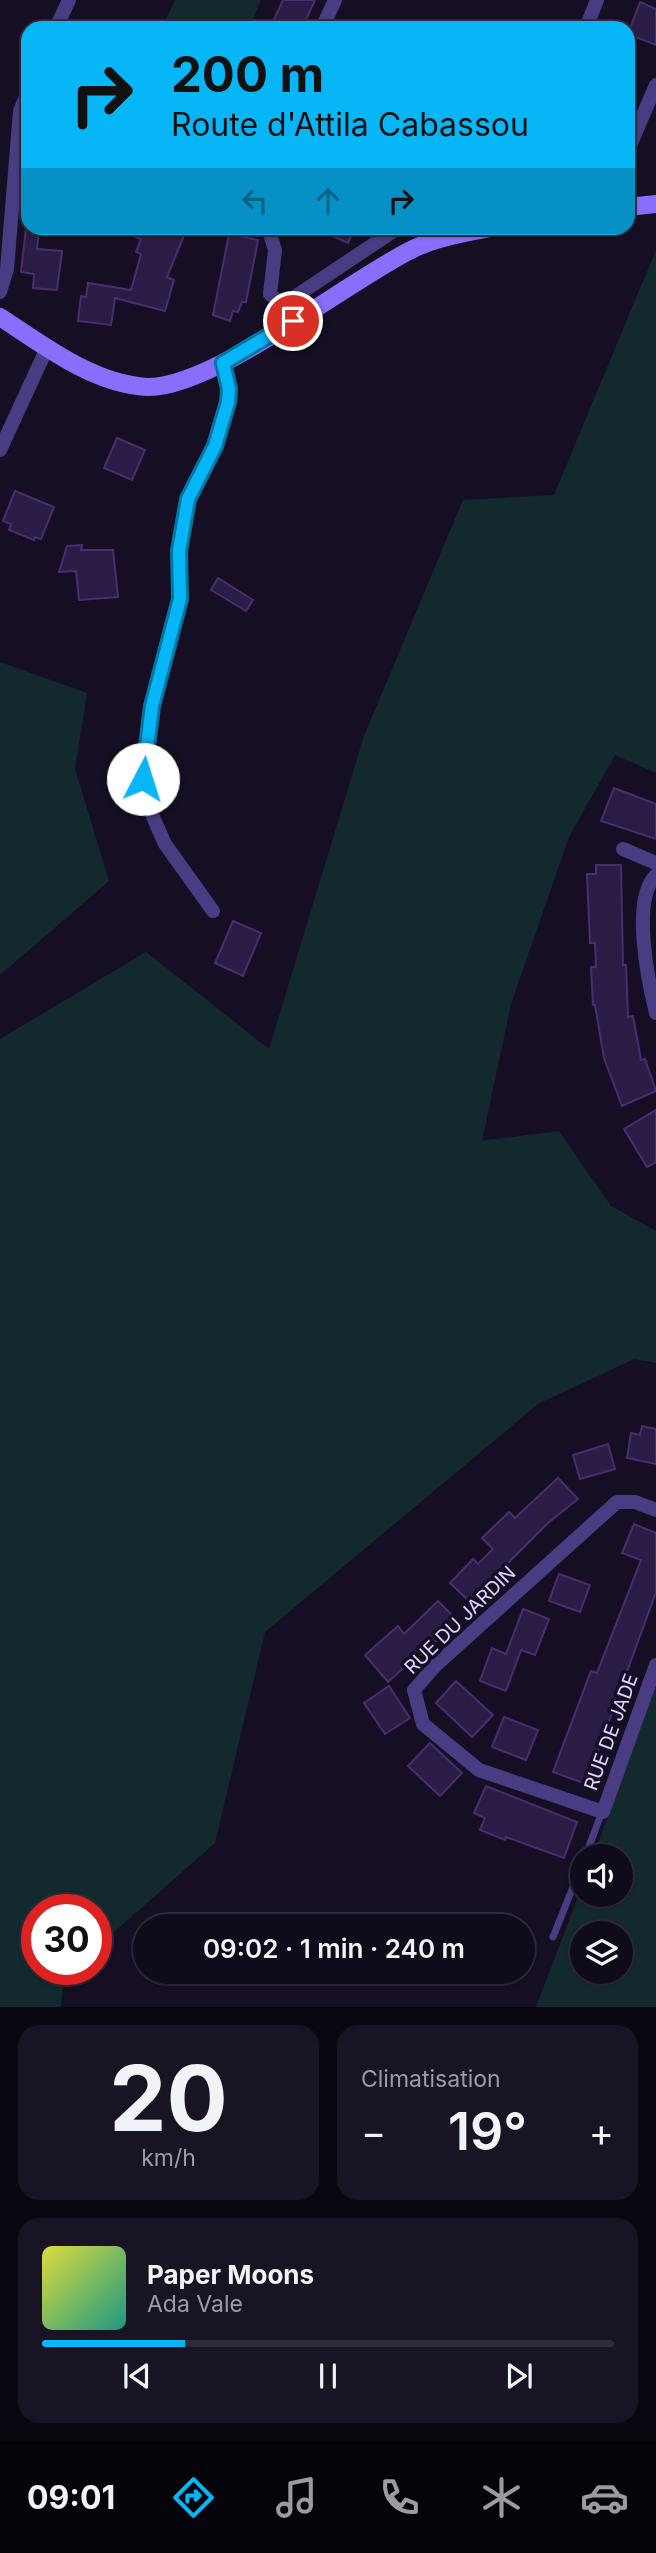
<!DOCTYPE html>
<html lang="fr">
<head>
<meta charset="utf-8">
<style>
  :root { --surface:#100b1b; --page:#191424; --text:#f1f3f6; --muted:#9c9ba3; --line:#302b3a; --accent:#07b6f7 }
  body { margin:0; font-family:Inter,sans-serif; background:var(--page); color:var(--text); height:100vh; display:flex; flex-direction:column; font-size:26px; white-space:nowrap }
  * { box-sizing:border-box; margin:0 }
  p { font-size:23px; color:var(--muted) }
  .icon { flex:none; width:38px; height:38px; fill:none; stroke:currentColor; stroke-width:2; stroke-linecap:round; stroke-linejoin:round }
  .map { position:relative; height:2007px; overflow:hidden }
  .drawer { display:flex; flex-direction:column; gap:18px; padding:18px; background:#09060f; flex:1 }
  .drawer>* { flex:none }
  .guide { position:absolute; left:21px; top:21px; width:614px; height:214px; border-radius:21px; box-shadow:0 2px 5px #0004,0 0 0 2px var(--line); background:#07b6f7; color:#111; overflow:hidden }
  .tools { position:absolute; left:570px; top:1844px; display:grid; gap:14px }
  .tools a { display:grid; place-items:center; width:63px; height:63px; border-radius:50%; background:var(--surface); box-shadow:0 2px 5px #0004,0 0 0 2px var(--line); font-size:35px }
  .speed { position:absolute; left:21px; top:1894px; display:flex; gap:14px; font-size:35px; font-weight:700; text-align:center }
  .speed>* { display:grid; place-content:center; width:91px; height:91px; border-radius:50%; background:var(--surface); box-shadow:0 2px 5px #0004,0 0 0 2px var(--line); line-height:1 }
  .speed .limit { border:10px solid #d22; background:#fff; color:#111 }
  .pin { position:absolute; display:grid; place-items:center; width:60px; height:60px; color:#fff; margin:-30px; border:4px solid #fff; border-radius:50%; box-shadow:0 2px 7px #0007 }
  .me { position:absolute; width:77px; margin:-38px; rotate:5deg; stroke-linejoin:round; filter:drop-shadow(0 0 5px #0008) }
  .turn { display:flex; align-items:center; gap:24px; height:147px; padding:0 35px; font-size:32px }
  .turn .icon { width:91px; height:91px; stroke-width:2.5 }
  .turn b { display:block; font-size:49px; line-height:60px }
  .lanes { display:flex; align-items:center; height:66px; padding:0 35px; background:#0003; justify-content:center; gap:35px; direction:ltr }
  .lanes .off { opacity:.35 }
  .big { font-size:52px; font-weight:600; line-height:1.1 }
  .drawer .card { flex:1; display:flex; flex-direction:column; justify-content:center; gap:10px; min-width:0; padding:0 24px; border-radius:21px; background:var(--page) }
  .drawer .dial { align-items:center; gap:0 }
  .dial b { font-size:91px; line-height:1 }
  .song { display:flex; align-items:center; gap:21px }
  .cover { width:84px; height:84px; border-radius:10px; background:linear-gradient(135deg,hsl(60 70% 55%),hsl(170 70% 35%)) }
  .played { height:7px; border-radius:4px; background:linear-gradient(90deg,var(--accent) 25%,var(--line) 25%) }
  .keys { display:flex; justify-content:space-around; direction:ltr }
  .heat { display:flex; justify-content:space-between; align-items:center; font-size:38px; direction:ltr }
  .drawer .tiles { flex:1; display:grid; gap:18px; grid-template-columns:1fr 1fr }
  .card:last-child { grid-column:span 2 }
  .trip { position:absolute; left:133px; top:1914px; width:402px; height:70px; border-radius:35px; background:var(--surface); box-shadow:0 2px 5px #0004,0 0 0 2px var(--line); font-weight:600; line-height:70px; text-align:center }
  .tabs { display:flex; height:112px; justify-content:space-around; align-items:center; background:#06040b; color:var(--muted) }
  .tabs .icon { width:49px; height:49px }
  .tabs .current { color:var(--accent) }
  .tabs b { font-size:32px; color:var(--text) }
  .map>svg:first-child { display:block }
  .green { fill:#122a2e; fill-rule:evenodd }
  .building { fill:#2b1c45; stroke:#472e70; stroke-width:2 }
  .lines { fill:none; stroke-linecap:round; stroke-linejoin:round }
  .lane { stroke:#4a3c82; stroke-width:7 }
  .street { stroke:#4a3c82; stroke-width:14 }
  .secondary { stroke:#896efb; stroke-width:18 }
  .route-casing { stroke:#0576a1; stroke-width:18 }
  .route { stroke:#07b6f7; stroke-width:12 }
  .labels { text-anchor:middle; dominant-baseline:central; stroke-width:7; stroke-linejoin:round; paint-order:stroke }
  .street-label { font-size:19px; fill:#e0d4fe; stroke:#160f24 }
</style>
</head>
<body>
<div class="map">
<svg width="656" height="2007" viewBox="0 0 656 2007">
  <rect width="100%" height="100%" fill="#160f24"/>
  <g class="green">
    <path d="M175 0H261L249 28H162Z"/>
    <path d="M656 250V773L615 755 569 837 511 1004 482 1141 559 1131 611 1206 656 1231V1363L634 1359 538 1404 265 1632 215 1843 96 1948V1909H37V1969H73L64 1977 61 2007H0V1039L146 952 269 1049 364 736 463 500 554 495Z"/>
    <path d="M0 662 87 693 75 769 109 881 0 975Z"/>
    <path d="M656 1686V2007H536L583 1884V1895H621V1857H593ZM583 1934H621V1972H583Z"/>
  </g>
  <g class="building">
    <path d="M283 0H315L302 28H270Z"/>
    <path d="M640 2 656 9V45L628 34Z"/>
    <path d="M26 228H39L37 249 62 251 57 290 33 288 34 274 21 272Z"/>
    <path d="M136 228H187L167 277 174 280 165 311 115 298 111 325 78 321 81 296 86 297 88 283 131 290 141 254 136 252 141 239 133 236Z"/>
    <path d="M314 228H355L348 243Z"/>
    <path d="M229 234 258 240 246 302H242L238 312 233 311 230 321 213 315Z"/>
    <path d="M117 438 145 450 132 480 104 468Z"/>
    <path d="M15 491 54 507 41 539 35 537 34 540 9 530 11 524 3 521Z"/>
    <path d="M82 545 81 550H113L118 597 79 600 76 571 59 572 67 546Z"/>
    <path d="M218 578 253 600 246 611 211 590Z"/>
    <path d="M614 788 656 804V839L601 821Z"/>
    <path d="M596 865H621L623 965H626L628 1017 633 1016 641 1060 645 1059 656 1091 622 1106 604 1058 595 1005H593L591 967H596L595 943H590L587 874H596Z"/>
    <path d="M233 921 261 933 243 976 215 963Z"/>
    <path d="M656 1110V1162L647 1167 624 1129Z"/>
    <path d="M642 1426 656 1429V1464L627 1458 631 1433 640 1435Z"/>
    <path d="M608 1444 615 1469 580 1479 573 1455Z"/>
    <path d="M558 1478 578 1499 548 1523 500 1571 503 1573 473 1605 450 1583 473 1559 478 1564 493 1549 482 1538 509 1512 515 1518Z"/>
    <path d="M634 1524 656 1533V1592L586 1784 553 1772 591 1671 597 1673 641 1560 622 1553Z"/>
    <path d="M559 1574 590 1585 580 1612 549 1601Z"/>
    <path d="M438 1601 457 1620 430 1647 426 1643 410 1657 412 1660 388 1682 365 1655 398 1626 404 1634Z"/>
    <path d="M523 1609 549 1619 535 1655 521 1650 506 1691 480 1681 492 1648 506 1654Z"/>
    <path d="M456 1681 493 1715 472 1737 436 1703Z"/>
    <path d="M389 1686 410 1718 385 1734 364 1703Z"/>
    <path d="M504 1717 538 1730 526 1760 492 1747Z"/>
    <path d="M430 1743 462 1773 440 1796 408 1766Z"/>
    <path d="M486 1786 577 1822 564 1858 506 1837 505 1840 480 1830 485 1818 474 1813Z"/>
  </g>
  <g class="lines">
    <g class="lane">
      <path d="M585 1857 602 1812"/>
      <path d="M553 1937 583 1862"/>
    </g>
    <g class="street">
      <path d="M56 28 69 0"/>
      <path d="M322 28 335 0"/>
      <path d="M586 28 597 0"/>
      <path d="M628 150 656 85"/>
      <path d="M268 228 275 250 270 294 279 302 290 300 398 228"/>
      <path d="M0 292 7 269 20 111 28 92"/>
      <path d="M0 450 47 348"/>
      <path d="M623 849 656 863"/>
      <path d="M656 875C631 899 648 981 656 1013"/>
      <path d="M213 911 165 844 153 817 143 779 152 706 180 599 179 551 188 499 215 446 228 402 229 389 223 363"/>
      <path d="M656 1510 635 1502H617L436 1665 414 1690 423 1724 479 1770 603 1812 656 1665"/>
    </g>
    <g class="secondary">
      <path d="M628 207 656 204"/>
      <path d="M0 317C43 345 93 384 147 387 211 389 346 283 409 251 433 238 464 233 490 228"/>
    </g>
  </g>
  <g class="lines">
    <defs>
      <path id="route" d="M143 779 152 706 180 599 179 551 188 499 215 446 228 402 229 389 223 363 293 321"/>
    </defs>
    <use href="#route" class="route-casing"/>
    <use href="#route" class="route"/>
  </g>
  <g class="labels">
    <g class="street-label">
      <text transform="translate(460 1620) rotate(-44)">RUE DU JARDIN</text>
      <text transform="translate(611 1732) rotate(-70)">RUE DE JADE</text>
    </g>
  </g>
</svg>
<div class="tools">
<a><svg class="icon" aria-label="sound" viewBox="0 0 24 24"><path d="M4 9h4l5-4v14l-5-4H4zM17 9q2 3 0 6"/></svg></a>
<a><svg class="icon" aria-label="layers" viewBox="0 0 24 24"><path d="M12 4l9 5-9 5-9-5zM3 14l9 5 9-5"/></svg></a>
</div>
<div class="speed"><div class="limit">30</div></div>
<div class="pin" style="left:293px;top:321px;background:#d93025"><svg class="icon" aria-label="arrive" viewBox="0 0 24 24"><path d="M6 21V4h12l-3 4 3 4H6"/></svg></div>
<svg class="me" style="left:143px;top:779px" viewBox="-20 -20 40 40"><circle r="19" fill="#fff"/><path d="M0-13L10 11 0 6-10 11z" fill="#07b6f7"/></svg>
<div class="trip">09:02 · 1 min · 240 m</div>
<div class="guide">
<div class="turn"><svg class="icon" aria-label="right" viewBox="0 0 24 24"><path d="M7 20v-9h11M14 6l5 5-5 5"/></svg><div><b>200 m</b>Route d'Attila Cabassou</div></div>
<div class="lanes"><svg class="icon off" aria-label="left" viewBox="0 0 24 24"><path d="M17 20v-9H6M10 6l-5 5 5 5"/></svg><svg class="icon off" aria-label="ahead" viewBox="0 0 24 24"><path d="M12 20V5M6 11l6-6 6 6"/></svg><svg class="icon" aria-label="right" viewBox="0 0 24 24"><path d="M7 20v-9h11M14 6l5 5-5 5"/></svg></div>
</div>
</div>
<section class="drawer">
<div class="tiles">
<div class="card dial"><b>20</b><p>km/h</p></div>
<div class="card"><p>Climatisation</p>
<div class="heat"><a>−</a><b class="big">19°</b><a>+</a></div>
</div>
<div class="card">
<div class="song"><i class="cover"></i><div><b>Paper Moons</b><p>Ada Vale</p></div></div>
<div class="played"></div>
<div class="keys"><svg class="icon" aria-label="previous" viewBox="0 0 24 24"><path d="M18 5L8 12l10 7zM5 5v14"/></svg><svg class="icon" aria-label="pause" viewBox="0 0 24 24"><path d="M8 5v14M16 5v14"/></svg><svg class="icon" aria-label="next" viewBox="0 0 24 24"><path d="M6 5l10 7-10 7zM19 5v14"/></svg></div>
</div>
</div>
</section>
<nav class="tabs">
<b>09:01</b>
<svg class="icon current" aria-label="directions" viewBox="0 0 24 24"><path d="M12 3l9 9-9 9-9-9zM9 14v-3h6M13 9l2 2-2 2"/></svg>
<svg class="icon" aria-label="music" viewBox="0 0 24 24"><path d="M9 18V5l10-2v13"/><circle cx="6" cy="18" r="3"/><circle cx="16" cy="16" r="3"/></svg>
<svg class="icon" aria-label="phone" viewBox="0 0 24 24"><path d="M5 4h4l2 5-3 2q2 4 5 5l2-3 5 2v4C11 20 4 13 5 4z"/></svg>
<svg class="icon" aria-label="climate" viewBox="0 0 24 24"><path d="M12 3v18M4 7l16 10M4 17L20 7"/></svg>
<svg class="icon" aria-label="car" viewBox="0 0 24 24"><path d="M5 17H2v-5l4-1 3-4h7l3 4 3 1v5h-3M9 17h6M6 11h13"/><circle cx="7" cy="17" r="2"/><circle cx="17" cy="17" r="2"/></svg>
</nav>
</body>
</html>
